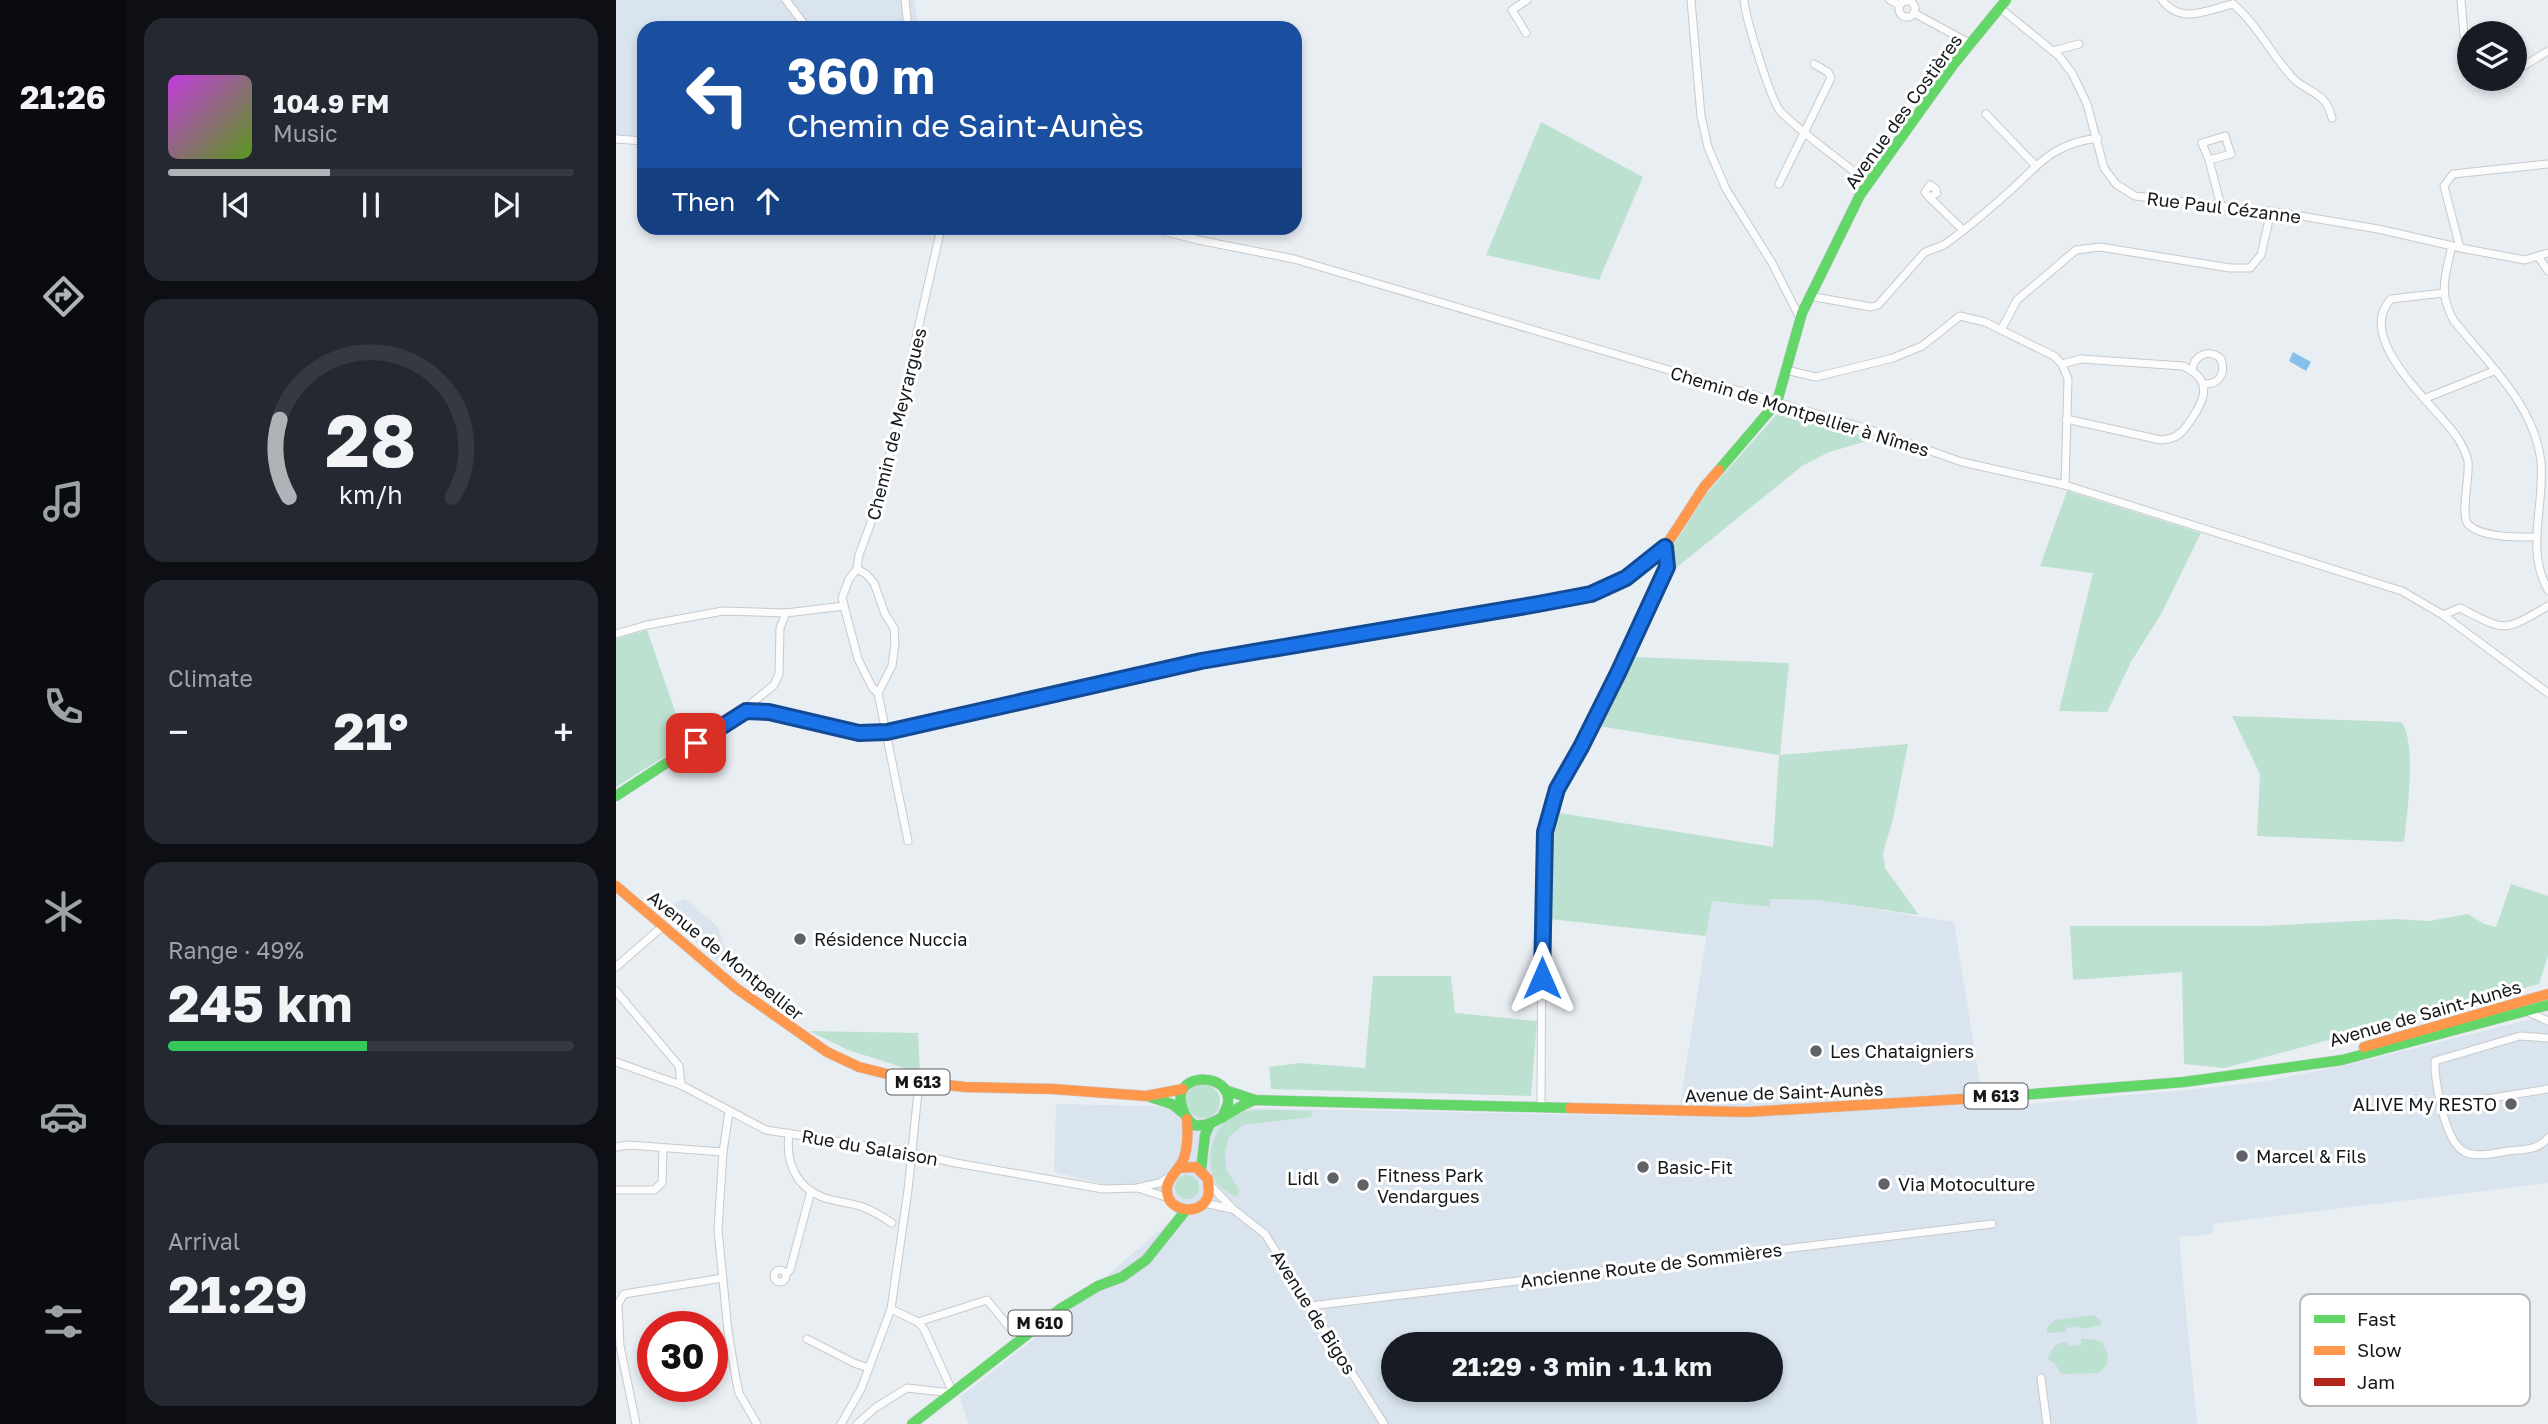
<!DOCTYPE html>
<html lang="en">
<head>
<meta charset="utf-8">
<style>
  :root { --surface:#171b24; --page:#242831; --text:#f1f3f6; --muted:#9ea1a6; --line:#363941; --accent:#afb2b6 }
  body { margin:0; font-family:"Golos Text",sans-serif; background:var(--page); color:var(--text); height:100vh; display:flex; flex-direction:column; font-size:26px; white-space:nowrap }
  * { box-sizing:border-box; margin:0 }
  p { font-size:23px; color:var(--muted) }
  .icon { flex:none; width:38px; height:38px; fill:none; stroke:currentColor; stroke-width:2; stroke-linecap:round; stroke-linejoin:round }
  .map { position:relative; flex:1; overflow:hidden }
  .panel { display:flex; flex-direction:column; gap:18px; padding:18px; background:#0d0f14; width:490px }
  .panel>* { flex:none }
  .banner { position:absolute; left:21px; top:21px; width:665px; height:214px; border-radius:21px; box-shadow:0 4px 10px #0003; background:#1a4fa0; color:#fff; overflow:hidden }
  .tools { position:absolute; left:1841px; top:21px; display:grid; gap:14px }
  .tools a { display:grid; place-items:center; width:70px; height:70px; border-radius:50%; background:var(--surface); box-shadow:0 4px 10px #0003; font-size:35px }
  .speed { position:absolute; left:21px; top:1311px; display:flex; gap:14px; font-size:35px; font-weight:700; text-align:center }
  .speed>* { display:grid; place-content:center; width:91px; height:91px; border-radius:50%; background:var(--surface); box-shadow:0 4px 10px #0003; line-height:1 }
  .speed .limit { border:10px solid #d22; background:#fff; color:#111 }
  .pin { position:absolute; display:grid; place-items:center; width:60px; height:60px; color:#fff; margin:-30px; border-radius:14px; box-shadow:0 4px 10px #0006 }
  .me { position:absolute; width:77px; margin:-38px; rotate:0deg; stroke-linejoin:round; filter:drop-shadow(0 0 5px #0008) }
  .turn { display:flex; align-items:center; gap:24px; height:147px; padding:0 35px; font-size:32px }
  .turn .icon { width:91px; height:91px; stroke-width:2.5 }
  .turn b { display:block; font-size:49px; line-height:60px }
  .then { display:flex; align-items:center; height:66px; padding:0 35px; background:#0003; gap:14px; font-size:26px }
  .big { font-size:52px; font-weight:700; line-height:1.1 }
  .panel .tile { flex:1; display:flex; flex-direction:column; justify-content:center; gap:10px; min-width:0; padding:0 24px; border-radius:21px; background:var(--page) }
  .panel .dial { align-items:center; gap:0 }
  .dial svg { height:182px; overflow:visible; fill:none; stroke:var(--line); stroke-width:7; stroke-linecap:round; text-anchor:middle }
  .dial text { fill:var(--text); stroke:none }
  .song { display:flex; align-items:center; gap:21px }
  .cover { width:84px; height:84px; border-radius:10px; background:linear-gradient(135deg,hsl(290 70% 55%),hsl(90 70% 35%)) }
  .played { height:7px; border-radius:4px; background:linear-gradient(90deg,var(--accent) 40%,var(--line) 40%) }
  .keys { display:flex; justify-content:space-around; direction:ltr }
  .heat { display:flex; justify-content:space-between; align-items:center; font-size:38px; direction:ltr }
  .charge { height:10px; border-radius:5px; background:linear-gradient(90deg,#34c759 49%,var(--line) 0) }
  .trip { position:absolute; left:765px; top:1332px; width:402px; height:70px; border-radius:35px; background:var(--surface); box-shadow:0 4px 10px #0003; font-weight:700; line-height:70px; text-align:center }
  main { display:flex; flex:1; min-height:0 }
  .tabs { display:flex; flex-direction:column; width:126px; justify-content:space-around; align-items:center; background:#090b0e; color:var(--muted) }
  .tabs .icon { width:49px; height:49px }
  .tabs .current { color:var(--accent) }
  .tabs b { font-size:32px; color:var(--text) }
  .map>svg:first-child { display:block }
  .built { fill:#d9e4ee; fill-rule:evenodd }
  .green { fill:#bde1d0 }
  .water { fill:#86c0ea }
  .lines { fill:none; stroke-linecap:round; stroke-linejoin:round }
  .street-casing { stroke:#c6cacd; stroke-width:9 }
  .fast-casing { stroke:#c6cacd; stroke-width:11 }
  .slow-casing { stroke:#c6cacd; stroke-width:11 }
  .jam-casing { stroke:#c6cacd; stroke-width:11 }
  .street { stroke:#fcfcfd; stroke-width:7 }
  .fast { stroke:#63d668; stroke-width:10 }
  .slow { stroke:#ff974d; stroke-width:10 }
  .jam { stroke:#b3261e; stroke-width:10 }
  .route-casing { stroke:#114b97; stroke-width:18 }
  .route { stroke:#1a73e8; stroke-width:12 }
  .poi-dot { fill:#5f6367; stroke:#fff; stroke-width:2.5 }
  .labels { text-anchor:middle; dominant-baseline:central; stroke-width:6; stroke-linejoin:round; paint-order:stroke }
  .shield { fill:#fff; stroke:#5b5d5f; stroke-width:2 }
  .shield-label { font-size:16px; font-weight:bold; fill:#15181b }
  .street-label { font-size:18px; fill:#15181b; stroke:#fff }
  .poi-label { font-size:18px; fill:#15181b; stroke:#fff; text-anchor:start }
  .key { fill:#fff; stroke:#b9babb; stroke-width:2 }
  .key-label { font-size:19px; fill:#15181b }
</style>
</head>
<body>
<main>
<nav class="tabs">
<b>21:26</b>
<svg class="icon current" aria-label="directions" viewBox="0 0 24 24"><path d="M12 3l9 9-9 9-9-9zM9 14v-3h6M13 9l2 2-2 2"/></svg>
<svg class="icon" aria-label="music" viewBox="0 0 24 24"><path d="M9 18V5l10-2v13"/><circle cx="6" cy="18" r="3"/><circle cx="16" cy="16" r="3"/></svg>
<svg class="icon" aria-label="phone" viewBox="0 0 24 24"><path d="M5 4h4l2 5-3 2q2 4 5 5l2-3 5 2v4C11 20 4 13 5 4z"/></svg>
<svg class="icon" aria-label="climate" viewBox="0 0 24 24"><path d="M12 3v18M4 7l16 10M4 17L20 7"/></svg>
<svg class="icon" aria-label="car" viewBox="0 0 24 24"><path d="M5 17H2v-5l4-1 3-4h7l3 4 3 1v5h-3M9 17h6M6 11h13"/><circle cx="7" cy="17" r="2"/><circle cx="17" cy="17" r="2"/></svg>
<svg class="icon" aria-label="filters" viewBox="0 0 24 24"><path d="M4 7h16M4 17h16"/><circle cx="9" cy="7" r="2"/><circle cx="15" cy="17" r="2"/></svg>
</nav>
<section class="panel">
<div class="tile">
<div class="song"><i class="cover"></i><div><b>104.9 FM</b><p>Music</p></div></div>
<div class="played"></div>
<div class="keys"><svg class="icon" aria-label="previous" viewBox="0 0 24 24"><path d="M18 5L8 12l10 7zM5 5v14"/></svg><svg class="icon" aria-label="pause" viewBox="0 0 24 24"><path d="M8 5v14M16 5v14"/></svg><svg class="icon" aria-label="next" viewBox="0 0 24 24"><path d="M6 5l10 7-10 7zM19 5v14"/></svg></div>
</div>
<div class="tile dial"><svg viewBox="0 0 100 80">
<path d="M14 69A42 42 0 1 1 86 69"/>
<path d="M14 69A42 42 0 0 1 10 35" stroke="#afb2b6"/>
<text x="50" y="56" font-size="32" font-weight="700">28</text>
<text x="50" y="72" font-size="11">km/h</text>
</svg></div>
<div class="tile"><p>Climate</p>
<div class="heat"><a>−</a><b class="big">21°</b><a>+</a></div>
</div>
<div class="tile"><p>Range · 49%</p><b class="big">245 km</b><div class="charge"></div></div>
<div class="tile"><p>Arrival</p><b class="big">21:29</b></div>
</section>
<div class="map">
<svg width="1932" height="1424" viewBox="0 0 1932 1424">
  <rect width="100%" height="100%" fill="#e9eef3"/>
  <g class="built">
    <path d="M0 0H298L303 27 28 28V144L0 141Z"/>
    <path d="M69 899 102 927 117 974 46 913 53 905Z"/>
    <path d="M1154 899 1201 900 1338 922 1368 1108 1583 1089 1650 1081 1731 1065 1932 1015V1183L1597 1224V1234L1563 1237 1581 1424H352L344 1397 413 1343 573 1205 438 1172 440 1104 1062 1117 1096 901 1153 907ZM777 1344H1155V1390H777Z"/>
  </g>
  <g class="green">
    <path d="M925 122 1027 177 983 280 870 255Z"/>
    <path d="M1161 414 1259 439 1213 452 1186 466 1055 572V549L1091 493Z"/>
    <path d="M1451 491 1585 533 1545 614 1515 662 1491 712 1443 711 1477 573 1424 566Z"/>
    <path d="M31 630 70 743 0 787V639Z"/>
    <path d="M1017 657 1173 663 1164 755 1292 744 1277 819 1267 853 1269 868 1303 915 1201 900 1154 899V907L1096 901 1090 936 933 919 937 812 1157 847 1163 755 982 726Z"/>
    <path d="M1616 716 1785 722C1801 738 1791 818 1788 842L1641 836 1644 774Z"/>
    <path d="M1895 884 1932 896V956L1923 984 1608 1068 1568 1064 1566 972 1457 980 1454 926H1646L1778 919 1813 921 1852 914 1868 924 1880 927Z"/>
    <path d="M757 976H835L839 1013 921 1021 915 1096 655 1089 653 1067 684 1063 749 1068Z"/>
    <path d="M193 1031 302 1033 304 1073 232 1050Z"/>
    <circle cx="587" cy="1101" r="17"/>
    <path d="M697 1111 695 1117 627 1125 613 1137 609 1153 610 1169 624 1191 620 1197C614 1193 602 1187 599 1180 587 1158 599 1118 625 1112 644 1108 676 1111 697 1111Z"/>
    <circle cx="571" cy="1187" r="12"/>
    <path d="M1477 1315 1483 1318 1486 1325 1464 1329 1463 1326 1450 1328V1332L1431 1333V1327L1439 1320Z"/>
    <path d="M1465 1339H1476L1486 1342 1492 1354 1491 1365 1482 1373 1445 1374 1440 1365 1432 1359C1437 1347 1437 1344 1451 1342L1452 1346 1465 1345Z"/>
  </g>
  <path class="water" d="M1677 352 1695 362 1690 371 1673 361Z"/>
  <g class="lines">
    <defs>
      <g id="street">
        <path d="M170 0 191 28"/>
        <path d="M289 0 292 28"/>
        <path d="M1075 0 1085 116 1092 147 1110 189 1156 263 1184 318"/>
        <path d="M1128 0C1129 16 1155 102 1165 112 1191 138 1224 159 1252 183"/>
        <path d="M1274 0 1284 5"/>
        <path d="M1546 0C1565 25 1591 10 1617 4"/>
        <path d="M1845 0 1848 36 1853 46"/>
        <circle cx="1291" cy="9" r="8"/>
        <path d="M1617 4C1641 24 1655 54 1676 77 1692 94 1710 91 1716 118"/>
        <path d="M1384 8 1443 56 1456 73 1471 104 1488 168 1500 184 1519 196 1667 213 1762 229 1850 249 1909 260 1932 253"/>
        <path d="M1298 13 1355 44"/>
        <path d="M910 33 896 10 911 0"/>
        <path d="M1437 51 1463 44"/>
        <path d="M1899 67H1906L1932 51"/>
        <path d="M1370 114 1419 165"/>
        <path d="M0 139 28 141"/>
        <path d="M1593 160 1586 143 1609 136 1615 154 1593 160 1605 206"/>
        <path d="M1163 184 1215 78 1212 72 1198 64"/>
        <path d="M1314 197 1321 193 1320 189 1314 185 1309 192 1311 195 1346 229"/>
        <path d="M535 228 582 240 678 259 1252 429 1346 462 1449 485 1786 591 1827 615 1932 693"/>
        <path d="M1836 246C1829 276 1822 293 1838 321 1872 363 1919 406 1925 462 1929 505 1909 549 1932 590"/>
        <path d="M1844 248 1828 186 1837 174 1932 164"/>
        <path d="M1922 256 1932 271"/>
        <path d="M1827 293 1775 299C1737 339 1820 406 1841 437 1846 445 1850 452 1852 461 1854 476 1844 515 1852 524 1865 538 1902 537 1920 537"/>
        <path d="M1193 296 1255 307 1262 305 1308 253C1316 248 1325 248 1332 242 1354 226 1375 208 1395 190 1425 162 1437 144 1482 138"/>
        <path d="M1385 330 1401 300 1460 250 1484 247 1614 268H1634L1645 255 1655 211"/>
        <path d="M1446 364 1465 359 1567 366C1593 378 1592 394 1578 415 1569 430 1563 439 1545 440L1450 419"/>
        <path d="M1170 370 1200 377 1277 358 1306 346 1344 316 1369 322 1438 356 1446 364 1452 379 1449 485"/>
        <path d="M1576 371C1578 355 1592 348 1605 359 1610 374 1603 385 1587 384"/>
        <path d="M1810 398 1878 371"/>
        <path d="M241 569 250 574 258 583 269 614 278 628 279 643 276 666 262 693 292 841"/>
        <path d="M1827 615 1844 608C1890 631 1886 633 1932 606"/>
        <path d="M0 634 31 625 107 611 170 613"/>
        <path d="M262 693 256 687 242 659 226 598 233 579 241 569 243 555 263 501 325 228"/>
        <path d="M130 711 137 702 158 685 163 674 164 628 170 613 228 606"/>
        <path d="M0 967 47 926"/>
        <path d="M0 991 63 1066 65 1085"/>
        <path d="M1910 1011 1932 1021"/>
        <path d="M1932 1038 1904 1036 1819 1061C1818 1081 1829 1143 1849 1152 1861 1158 1879 1153 1892 1151 1908 1149 1921 1151 1932 1138"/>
        <path d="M0 1062 65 1085 150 1130 296 1153 340 1163 487 1189 521 1188 543 1183 553 1177"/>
        <path d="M1826 1106 1932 1089"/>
        <path d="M925 1107 926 901 929 832 941 789 965 747 1002 673 1051 567 1049 547"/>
        <path d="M113 1112 107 1152 102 1230 112 1331 120 1379 123 1393 141 1424"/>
        <path d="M173 1133C169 1162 180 1188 209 1198 222 1202 235 1203 247 1207 257 1211 267 1217 276 1223"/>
        <path d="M0 1147 12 1145 107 1152"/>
        <path d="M594 1185 617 1209 649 1234 768 1424"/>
        <path d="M522 1188 553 1198"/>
        <path d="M0 1190H38L46 1183 47 1149"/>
        <path d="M588 1203 616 1209"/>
        <circle cx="164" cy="1276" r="6"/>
        <path d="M170 1274 174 1270 195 1191"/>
        <path d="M694 1306 1376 1224"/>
        <path d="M275 1309 302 1322 308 1329 337 1393"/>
        <path d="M302 1322 371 1300 403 1339"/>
        <path d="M191 1339 238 1363 253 1368"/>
        <path d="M1425 1378 1431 1424"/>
        <path d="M20 1424 4 1346 2 1304 8 1294 107 1278"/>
        <path d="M225 1424 245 1389 275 1309 292 1190 303 1082"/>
        <path d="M241 1424 259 1408 291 1388 336 1393"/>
      </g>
      <g id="fast">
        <path d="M1103 470 1161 402 1186 313 1244 195 1337 65 1390 0"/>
        <path d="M0 796 130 711 153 712 243 733 271 732 484 684"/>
        <path d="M609 1090 639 1100 954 1108"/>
        <path d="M534 1097 556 1104 566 1112"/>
        <path d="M1380 1097 1568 1082 1726 1060 1932 1005"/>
        <path d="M606 1118C608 1113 611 1107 612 1103 616 1072 559 1072 565 1102 566 1112 570 1119 578 1125 597 1129 619 1106 639 1100"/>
        <path d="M585 1170 589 1135 593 1126"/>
        <path d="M296 1424 444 1309 482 1286 506 1277 530 1260 570 1210"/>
      </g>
      <g id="slow">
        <path d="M784 627 975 594 1011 578 1049 547 1088 487 1103 470"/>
        <path d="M0 886 120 988 211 1052 243 1067 303 1082 349 1087 437 1089 530 1096 567 1089"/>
        <path d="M1748 1047 1932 994"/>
        <path d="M954 1108 1131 1112 1380 1097"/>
        <path d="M563 1168 580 1167 592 1179C592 1184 594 1191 592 1196 586 1216 553 1213 551 1192 549 1179 564 1170 568 1158 572 1146 572 1132 571 1119"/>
      </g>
      <path id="jam" d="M484 684 585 661 784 627"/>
    </defs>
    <use href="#street" class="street-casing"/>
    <use href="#fast" class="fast-casing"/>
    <use href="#slow" class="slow-casing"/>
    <use href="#jam" class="jam-casing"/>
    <use href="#street" class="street"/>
    <use href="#fast" class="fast"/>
    <use href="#slow" class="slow"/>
    <use href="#jam" class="jam"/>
  </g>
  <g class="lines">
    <defs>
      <path id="route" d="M80 743 130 711 153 712 243 733 271 732 585 661 922 604 975 594 1010 578 1049 547 1051 567 1002 673 965 747 941 789 929 832 926 978"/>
    </defs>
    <use href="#route" class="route-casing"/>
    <use href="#route" class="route"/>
  </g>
  <g class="poi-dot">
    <circle cx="184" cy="939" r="7"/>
    <circle cx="1200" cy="1051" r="7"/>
    <circle cx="1895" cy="1104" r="7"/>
    <circle cx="1626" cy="1156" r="7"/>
    <circle cx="1027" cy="1167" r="7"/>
    <circle cx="717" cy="1178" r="7"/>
    <circle cx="1268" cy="1184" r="7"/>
    <circle cx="747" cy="1185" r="7"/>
  </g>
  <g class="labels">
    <g class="shield">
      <rect x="270.5" y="1069.5" width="63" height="25" rx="5"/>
      <rect x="1348.5" y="1083.5" width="63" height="25" rx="5"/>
      <rect x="392.5" y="1310.5" width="63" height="25" rx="5"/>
    </g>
    <g class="shield-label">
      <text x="302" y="1082">M 613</text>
      <text x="1380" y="1096">M 613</text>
      <text x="424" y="1323">M 610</text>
    </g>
    <g class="street-label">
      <text transform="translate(1287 111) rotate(-54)">Avenue des Costières</text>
      <text transform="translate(1608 207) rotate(7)">Rue Paul Cézanne</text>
      <text transform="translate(1184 411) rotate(17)">Chemin de Montpellier à Nîmes</text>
      <text transform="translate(280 424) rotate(-76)">Chemin de Meyrargues</text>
      <text transform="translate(110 955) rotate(39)">Avenue de Montpellier</text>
      <text transform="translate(1809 1013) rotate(-16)">Avenue de Saint-Aunès</text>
      <text transform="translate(1168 1092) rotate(-2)">Avenue de Saint-Aunès</text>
      <text transform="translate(254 1147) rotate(10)">Rue du Salaison</text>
      <text transform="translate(1035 1265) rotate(-7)">Ancienne Route de Sommières</text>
      <text transform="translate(698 1312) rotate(58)">Avenue de Bigos</text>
    </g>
    <g class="poi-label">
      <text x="198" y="939">Résidence Nuccia</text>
      <text x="1214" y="1051">Les Chataigniers</text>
      <text x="1881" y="1104" text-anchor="end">ALIVE My RESTO</text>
      <text x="1640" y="1156">Marcel &amp; Fils</text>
      <text x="1041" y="1167">Basic-Fit</text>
      <text x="761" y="1175">Fitness Park<tspan x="761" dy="21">Vendargues</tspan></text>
      <text x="703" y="1178" text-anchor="end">Lidl</text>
      <text x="1282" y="1184">Via Motoculture</text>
    </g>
  </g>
  <rect x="1684" y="1294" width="230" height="112" rx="10" class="key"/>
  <rect x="1698" y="1315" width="31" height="8" fill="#63d668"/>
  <rect x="1698" y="1346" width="31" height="9" fill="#ff974d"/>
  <rect x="1698" y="1378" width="31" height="8" fill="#b3261e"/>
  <g class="key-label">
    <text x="1741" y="1326">Fast</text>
    <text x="1741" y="1357">Slow</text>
    <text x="1741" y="1389">Jam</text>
  </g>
</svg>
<div class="tools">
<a><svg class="icon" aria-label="layers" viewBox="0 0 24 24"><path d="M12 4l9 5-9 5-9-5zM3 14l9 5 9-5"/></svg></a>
</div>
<div class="speed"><div class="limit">30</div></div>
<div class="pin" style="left:80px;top:743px;background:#d93025"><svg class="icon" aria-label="arrive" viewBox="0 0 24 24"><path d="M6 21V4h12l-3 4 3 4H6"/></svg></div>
<svg class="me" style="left:926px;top:978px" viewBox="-20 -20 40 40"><path d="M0-17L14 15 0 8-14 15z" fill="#1a73e8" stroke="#fff" stroke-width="4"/></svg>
<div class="trip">21:29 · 3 min · 1.1 km</div>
<div class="banner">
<div class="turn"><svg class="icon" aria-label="left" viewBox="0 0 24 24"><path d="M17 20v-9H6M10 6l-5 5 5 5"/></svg><div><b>360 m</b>Chemin de Saint-Aunès</div></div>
<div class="then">Then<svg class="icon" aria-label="ahead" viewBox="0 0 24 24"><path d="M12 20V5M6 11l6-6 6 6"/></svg></div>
</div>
</div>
</main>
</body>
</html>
